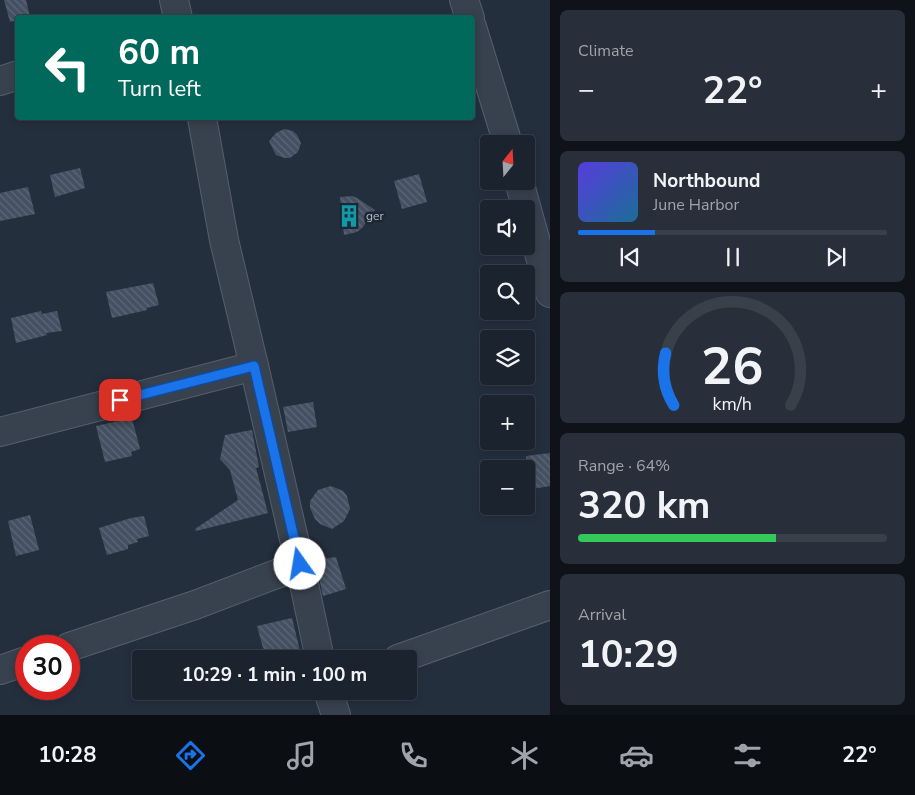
<!DOCTYPE html>
<html lang="en">
<head>
<meta charset="utf-8">
<style>
  :root { --surface:#1b232e; --page:#282f3a; --text:#f1f3f6; --muted:#a0a4aa; --line:#39404a; --accent:#1a73e8 }
  body { margin:0; font-family:"Nunito Sans",sans-serif; background:var(--page); color:var(--text); height:100vh; display:flex; flex-direction:column; font-size:19px; white-space:nowrap }
  * { box-sizing:border-box; margin:0 }
  p { font-size:16px; color:var(--muted) }
  .icon { flex:none; width:28px; height:28px; fill:none; stroke:currentColor; stroke-width:2; stroke-linecap:round; stroke-linejoin:round }
  .map { position:relative; flex:1; overflow:hidden }
  .sheet { display:flex; flex-direction:column; gap:10px; padding:10px; background:#0f1319; width:365px }
  .sheet>* { flex:none }
  .banner { position:absolute; left:15px; top:15px; width:460px; height:105px; border-radius:5px; box-shadow:0 2px 8px #0003,0 0 0 1px var(--line); background:#00695c; color:#fff; overflow:hidden }
  .needle { width:32px; rotate:18deg }
  .fabs { position:absolute; left:480px; top:135px; display:grid; gap:10px }
  .fabs a { display:grid; place-items:center; width:55px; height:55px; border-radius:5px; background:var(--surface); box-shadow:0 2px 8px #0003,0 0 0 1px var(--line); font-size:25px }
  .speed { position:absolute; left:15px; top:635px; display:flex; gap:10px; font-size:25px; font-weight:700; text-align:center }
  .speed>* { display:grid; place-content:center; width:65px; height:65px; border-radius:50%; background:var(--surface); box-shadow:0 2px 8px #0003,0 0 0 1px var(--line); line-height:1 }
  .speed .limit { border:8px solid #d22; background:#fff; color:#111 }
  .pin { position:absolute; display:grid; place-items:center; width:42px; height:42px; color:#fff; margin:-21px; border-radius:10px; box-shadow:0 2px 8px #0006 }
  .me { position:absolute; width:55px; margin:-28px; rotate:347deg; stroke-linejoin:round; filter:drop-shadow(0 0 4px #0008) }
  .turn { display:flex; align-items:center; gap:18px; height:105px; padding:0 20px; font-size:22px }
  .turn .icon { width:65px; height:65px; stroke-width:2.5 }
  .turn b { display:block; font-size:35px; line-height:42px }
  .big { font-size:38px; font-weight:700; line-height:1.1 }
  .sheet .tile { flex:1; display:flex; flex-direction:column; justify-content:center; gap:8px; min-width:0; padding:0 18px; border-radius:8px; background:var(--page) }
  .sheet .dial { align-items:center; gap:0 }
  .dial svg { height:130px; overflow:visible; fill:none; stroke:var(--line); stroke-width:7; stroke-linecap:round; text-anchor:middle }
  .dial text { fill:var(--text); stroke:none }
  .song { display:flex; align-items:center; gap:15px }
  .cover { width:60px; height:60px; border-radius:8px; background:linear-gradient(135deg,hsl(250 70% 55%),hsl(200 70% 35%)) }
  .played { height:5px; border-radius:2px; background:linear-gradient(90deg,var(--accent) 25%,var(--line) 25%) }
  .keys { display:flex; justify-content:space-around; direction:ltr }
  .heat { display:flex; justify-content:space-between; align-items:center; font-size:28px; direction:ltr }
  .charge { height:8px; border-radius:4px; background:linear-gradient(90deg,#34c759 64%,var(--line) 0) }
  .trip { position:absolute; left:132px; top:650px; width:285px; height:50px; border-radius:5px; background:var(--surface); box-shadow:0 2px 8px #0003,0 0 0 1px var(--line); font-weight:700; line-height:50px; text-align:center }
  .dock { display:flex; height:80px; justify-content:space-around; align-items:center; background:#0b0e12; color:var(--muted) }
  .dock .icon { width:35px; height:35px }
  .dock .selected { color:var(--accent) }
  .dock b { font-size:22px; color:var(--text) }
  main { display:flex; flex:1; min-height:0 }
  .map>svg:first-child { display:block }
  .building { fill:url(#building-back-hatch) }
  .lines { fill:none; stroke-linecap:round; stroke-linejoin:round }
  .street-casing { stroke:#565f6c; stroke-width:30 }
  .street { stroke:#38414e; stroke-width:28 }
  .route-casing { stroke:#114b97; stroke-width:12 }
  .route { stroke:#1a73e8; stroke-width:9 }
  .labels { text-anchor:middle; dominant-baseline:central; stroke-width:5; stroke-linejoin:round; paint-order:stroke }
  .poi-label { font-size:12px; fill:#b4bcc9; stroke:#1d2633; text-anchor:start }
</style>
</head>
<body>
<main>
<div class="map">
<svg width="550" height="715" viewBox="0 0 550 715">
  <defs>
    <pattern id="building-back-hatch" width="6" height="6" patternUnits="userSpaceOnUse" patternTransform="scale(1.25)"><rect width="6" height="6" fill="#455162"/><path d="M-1 5l2 2M0 0l6 6M5-1l2 2" fill="none" stroke="#5d6877"/></pattern>
  </defs>
  <rect width="100%" height="100%" fill="#242f3e"/>
  <g class="building">
    <path d="M4 0H26L30 17 18 18V20L10 22Z"/>
    <path d="M284 129 293 131 297 135 301 143 298 152 290 158H285L276 155 269 141 276 133Z"/>
    <path d="M80 168 85 188 55 197 50 175Z"/>
    <path d="M419 174 427 202 402 209 394 181Z"/>
    <path d="M28 187 35 214 0 221V193Z"/>
    <path d="M352 196 357 198 375 210 362 228 357 232 344 235 340 197Z"/>
    <path d="M153 283 159 305 147 308V310L112 318 106 292Z"/>
    <path d="M41 311 42 314 57 311 62 331 46 333 47 335 16 343 11 318Z"/>
    <path d="M313 402 317 427 288 432 283 407Z"/>
    <path d="M132 418 140 449 131 452 132 456 105 462 96 426Z"/>
    <path d="M252 430 259 467 256 468 268 513 196 531 195 529 238 500 230 470 220 459 225 435Z"/>
    <path d="M550 453V486L526 490V456Z"/>
    <path d="M331 486 343 491 347 496 350 509 344 521 332 529 320 524 315 519 310 508V501L318 490Z"/>
    <path d="M30 515 39 550 16 556 8 521Z"/>
    <path d="M144 516 149 536 137 539 138 542 128 545V549L107 555 99 528 131 518Z"/>
    <path d="M336 557 346 589 323 596 315 560Z"/>
    <path d="M292 618 302 659H276L263 648 257 626Z"/>
  </g>
  <g class="lines">
    <defs>
      <g id="street">
        <path d="M174 0 178 18"/>
        <path d="M464 0 470 18"/>
        <path d="M472 27 508 144"/>
        <path d="M0 81 18 75"/>
        <path d="M202 118 224 240 254 366"/>
        <path d="M519 181 550 293"/>
        <path d="M0 432 254 366 300 565 195 605 69 647"/>
        <path d="M300 565 320 659"/>
        <path d="M398 659 550 605"/>
        <path d="M0 670 26 661"/>
        <path d="M328 691 336 715"/>
      </g>
    </defs>
    <use href="#street" class="street-casing"/>
    <use href="#street" class="street"/>
  </g>
  <g class="lines">
    <defs>
      <path id="route" d="M120 400 254 366 300 564"/>
    </defs>
    <use href="#route" class="route-casing"/>
    <use href="#route" class="route"/>
  </g>
  <defs>
    <symbol id="building-bare" viewBox="-9 -9 18 18"><path d="M-4-6H4V6H1V3H-1V6H-4ZM-2.5-4.3h1.7v1.8h-1.7ZM.8-4.3h1.7v1.8H.8ZM-2.5-1h1.7V.8h-1.7ZM.8-1h1.7V.8H.8Z" fill="#0f9aa8" stroke="#1d2633" stroke-width="2.5" paint-order="stroke"/></symbol>
  </defs>
  <g fill-rule="evenodd">
    <use href="#building-bare" x="333" y="200" width="32" height="32"/>
  </g>
  <g class="labels">
    <g class="poi-label">
      <text x="366" y="216">ger</text>
    </g>
  </g>
</svg>
<div class="fabs">
<a><svg class="needle" viewBox="-14 -14 28 28"><path d="M0-13l5 13h-10z" fill="#e53935"/><path d="M0 13l5-13h-10z" fill="#a0a4aa"/></svg></a>
<a><svg class="icon" aria-label="sound" viewBox="0 0 24 24"><path d="M4 9h4l5-4v14l-5-4H4zM17 9q2 3 0 6"/></svg></a>
<a><svg class="icon" aria-label="search" viewBox="0 0 24 24"><circle cx="10" cy="10" r="6"/><path d="M15 15l6 6"/></svg></a>
<a><svg class="icon" aria-label="layers" viewBox="0 0 24 24"><path d="M12 4l9 5-9 5-9-5zM3 14l9 5 9-5"/></svg></a>
<a>+</a>
<a>−</a>
</div>
<div class="speed"><div class="limit">30</div></div>
<div class="pin" style="left:120px;top:400px;background:#d93025"><svg class="icon" aria-label="arrive" viewBox="0 0 24 24"><path d="M6 21V4h12l-3 4 3 4H6"/></svg></div>
<svg class="me" style="left:300px;top:564px" viewBox="-20 -20 40 40"><circle r="19" fill="#fff"/><path d="M0-13L10 11 0 6-10 11z" fill="#1a73e8"/></svg>
<div class="trip">10:29 · 1 min · 100 m</div>
<div class="banner">
<div class="turn"><svg class="icon" aria-label="left" viewBox="0 0 24 24"><path d="M17 20v-9H6M10 6l-5 5 5 5"/></svg><div><b>60 m</b>Turn left</div></div>
</div>
</div>
<section class="sheet">
<div class="tile"><p>Climate</p>
<div class="heat"><a>−</a><b class="big">22°</b><a>+</a></div>
</div>
<div class="tile">
<div class="song"><i class="cover"></i><div><b>Northbound</b><p>June Harbor</p></div></div>
<div class="played"></div>
<div class="keys"><svg class="icon" aria-label="previous" viewBox="0 0 24 24"><path d="M18 5L8 12l10 7zM5 5v14"/></svg><svg class="icon" aria-label="pause" viewBox="0 0 24 24"><path d="M8 5v14M16 5v14"/></svg><svg class="icon" aria-label="next" viewBox="0 0 24 24"><path d="M6 5l10 7-10 7zM19 5v14"/></svg></div>
</div>
<div class="tile dial"><svg viewBox="0 0 100 80">
<path d="M14 69A42 42 0 1 1 86 69"/>
<path d="M14 69A42 42 0 0 1 9 37" stroke="#1a73e8"/>
<text x="50" y="56" font-size="32" font-weight="700">26</text>
<text x="50" y="72" font-size="11">km/h</text>
</svg></div>
<div class="tile"><p>Range · 64%</p><b class="big">320 km</b><div class="charge"></div></div>
<div class="tile"><p>Arrival</p><b class="big">10:29</b></div>
</section>
</main>
<nav class="dock">
<b>10:28</b>
<svg class="icon selected" aria-label="directions" viewBox="0 0 24 24"><path d="M12 3l9 9-9 9-9-9zM9 14v-3h6M13 9l2 2-2 2"/></svg>
<svg class="icon" aria-label="music" viewBox="0 0 24 24"><path d="M9 18V5l10-2v13"/><circle cx="6" cy="18" r="3"/><circle cx="16" cy="16" r="3"/></svg>
<svg class="icon" aria-label="phone" viewBox="0 0 24 24"><path d="M5 4h4l2 5-3 2q2 4 5 5l2-3 5 2v4C11 20 4 13 5 4z"/></svg>
<svg class="icon" aria-label="climate" viewBox="0 0 24 24"><path d="M12 3v18M4 7l16 10M4 17L20 7"/></svg>
<svg class="icon" aria-label="car" viewBox="0 0 24 24"><path d="M5 17H2v-5l4-1 3-4h7l3 4 3 1v5h-3M9 17h6M6 11h13"/><circle cx="7" cy="17" r="2"/><circle cx="17" cy="17" r="2"/></svg>
<svg class="icon" aria-label="filters" viewBox="0 0 24 24"><path d="M4 7h16M4 17h16"/><circle cx="9" cy="7" r="2"/><circle cx="15" cy="17" r="2"/></svg>
<b>22°</b>
</nav>
</body>
</html>
